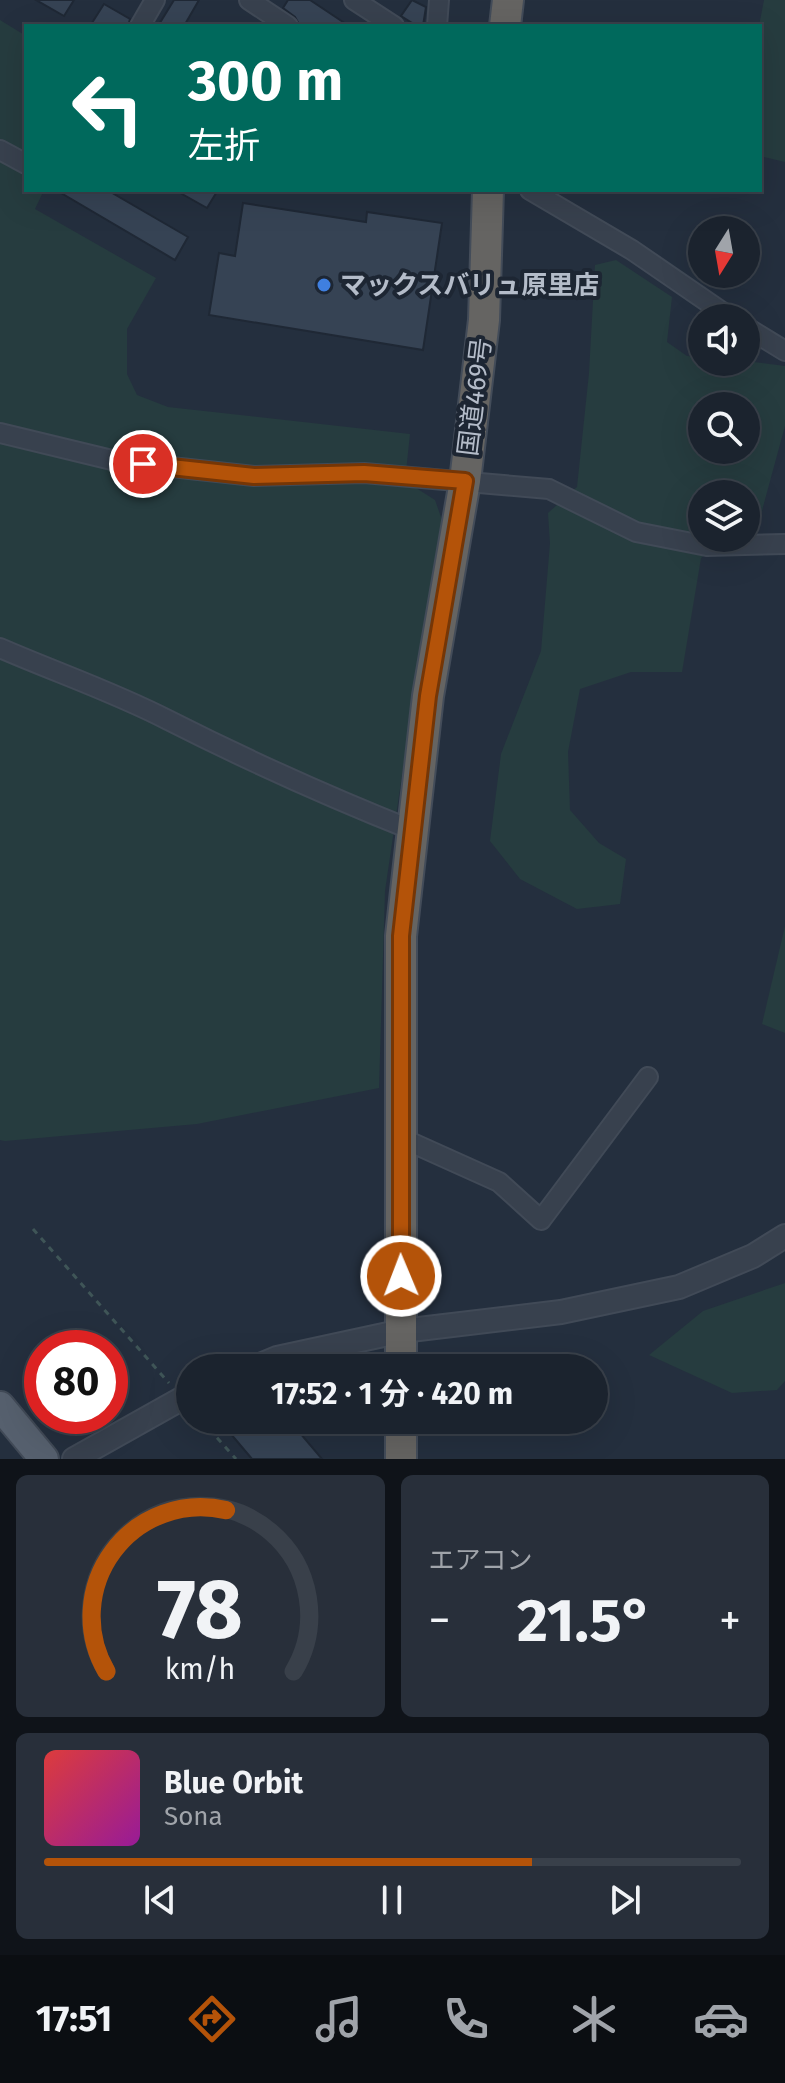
<!DOCTYPE html>
<html lang="ja">
<head>
<meta charset="utf-8">
<style>
  :root { --surface:#1b232e; --page:#282f3a; --text:#f1f3f6; --muted:#a0a4aa; --line:#39404a; --accent:#b45309 }
  body { margin:0; font-family:"Fira Sans","Noto Sans JP",sans-serif; background:var(--page); color:var(--text); height:100vh; display:flex; flex-direction:column; font-size:30px; white-space:nowrap }
  * { box-sizing:border-box; margin:0 }
  p { font-size:26px; color:var(--muted) }
  .icon { flex:none; width:44px; height:44px; fill:none; stroke:currentColor; stroke-width:2; stroke-linecap:round; stroke-linejoin:round }
  .map { position:relative; height:1459px; overflow:hidden }
  .details { display:flex; flex-direction:column; gap:16px; padding:16px; background:#0f1319; flex:1 }
  .details>* { flex:none }
  .top-card { position:absolute; left:24px; top:24px; width:738px; height:168px; border-radius:0px; box-shadow:0 8px 32px #0002,0 0 0 2px var(--line); background:#00695c; color:#fff; overflow:hidden }
  .needle { width:52px; rotate:191deg }
  .controls { position:absolute; left:688px; top:216px; display:grid; gap:16px }
  .controls a { display:grid; place-items:center; width:72px; height:72px; border-radius:50%; background:var(--surface); box-shadow:0 8px 32px #0002,0 0 0 2px var(--line); font-size:40px }
  .speed { position:absolute; left:24px; top:1330px; display:flex; gap:16px; font-size:40px; font-weight:700; text-align:center }
  .speed>* { display:grid; place-content:center; width:104px; height:104px; border-radius:50%; background:var(--surface); box-shadow:0 8px 32px #0002,0 0 0 2px var(--line); line-height:1 }
  .speed .limit { border:12px solid #d22; background:#fff; color:#111 }
  .pin { position:absolute; display:grid; place-items:center; width:68px; height:68px; color:#fff; margin:-34px; border:4px solid #fff; border-radius:50%; box-shadow:0 2px 8px #0007 }
  .me { position:absolute; width:88px; margin:-44px; rotate:359deg; stroke-linejoin:round; filter:drop-shadow(0 0 6px #0008) }
  .turn { display:flex; align-items:center; gap:28px; height:168px; padding:0 32px; font-size:36px }
  .turn .icon { width:104px; height:104px; stroke-width:2.5 }
  .turn b { display:block; font-size:56px; line-height:68px }
  .big { font-size:60px; font-weight:700; line-height:1.1 }
  .details .widget { flex:1; display:flex; flex-direction:column; justify-content:center; gap:12px; min-width:0; padding:0 28px; border-radius:12px; background:var(--page) }
  .details .dial { align-items:center; gap:0 }
  .dial svg { height:208px; overflow:visible; fill:none; stroke:var(--line); stroke-width:7; stroke-linecap:round; text-anchor:middle }
  .dial text { fill:var(--text); stroke:none }
  .song { display:flex; align-items:center; gap:24px }
  .cover { width:96px; height:96px; border-radius:12px; background:linear-gradient(135deg,hsl(0 70% 55%),hsl(300 70% 35%)) }
  .played { height:8px; border-radius:4px; background:linear-gradient(90deg,var(--accent) 70%,var(--line) 70%) }
  .keys { display:flex; justify-content:space-around; direction:ltr }
  .heat { display:flex; justify-content:space-between; align-items:center; font-size:44px; direction:ltr }
  .details .tiles { flex:1; display:grid; gap:16px; grid-template-columns:1fr 1fr }
  .widget:last-child { grid-column:span 2 }
  .trip { position:absolute; left:176px; top:1354px; width:432px; height:80px; border-radius:40px; background:var(--surface); box-shadow:0 8px 32px #0002,0 0 0 2px var(--line); font-weight:700; line-height:80px; text-align:center }
  .dock { display:flex; height:128px; justify-content:space-around; align-items:center; background:#0b0e12; color:var(--muted) }
  .dock .icon { width:56px; height:56px }
  .dock .active { color:var(--accent) }
  .dock b { font-size:36px; color:var(--text) }
  .map>svg:first-child { display:block }
  .green { fill:#263c3f; fill-rule:evenodd }
  .building { fill:#364354; stroke:#1f2835; stroke-width:2 }
  .lines { fill:none; stroke-linecap:round; stroke-linejoin:round }
  .minor-casing { stroke:#414a57; stroke-width:22 }
  .tertiary-casing { stroke:#414a57; stroke-width:26 }
  .primary-casing { stroke:#414a57; stroke-width:32 }
  .trunk-casing { stroke:#434c59; stroke-width:34 }
  .path { stroke:#3f5557; stroke-width:3; stroke-dasharray:6 6; stroke-linecap:butt }
  .minor { stroke:#38414e; stroke-width:18 }
  .tertiary { stroke:#38414e; stroke-width:22 }
  .primary { stroke:#56606e; stroke-width:28 }
  .trunk { stroke:#656462; stroke-width:30 }
  .route-casing { stroke:#753606; stroke-width:20 }
  .route { stroke:#b45309; stroke-width:14 }
  .shop-dot { fill:#3f7fe0; stroke:#1d2633; stroke-width:3 }
  .labels { text-anchor:middle; dominant-baseline:central; stroke-width:8; stroke-linejoin:round; paint-order:stroke }
  .poi-label { font-size:26px; font-weight:bold; fill:#b4bcc9; stroke:#1d2633; text-anchor:start }
  .street-label { font-size:26px; fill:#b4bcc9; stroke:#1d2633 }
</style>
</head>
<body>
<div class="map">
<svg width="785" height="1459" viewBox="0 0 785 1459">
  <rect width="100%" height="100%" fill="#242f3e"/>
  <g class="green">
    <path d="M764 0H785V162L760 156 759 26Z"/>
    <path d="M0 20 26 36V190H44L35 209 156 278 127 329V374L137 395 168 407 410 434 405 481 435 500 442 520 425 618 385 891 379 1088 197 1124 5 1141 0 1140Z"/>
    <path d="M616 260 672 297 667 342 687 356 702 358V362L746 361 785 366V426L757 529 746 532V494H702V538H724L701 558 682 672H631L580 689 568 752 570 810 599 843 626 859 620 904 577 909 520 879 490 841 501 754 541 651 550 543 548 513 577 487 589 373 595 265ZM702 406H746V450H702Z"/>
    <path d="M785 926V1033L762 1024Z"/>
    <path d="M785 1283V1381L777 1390 732 1393 649 1355 703 1311Z"/>
  </g>
  <g class="building">
    <path d="M36 0H74L64 16Z"/>
    <path d="M174 0H199L184 26H158Z"/>
    <path d="M288 0H310L349 26H300L295 17 283 8Z"/>
    <path d="M412 0 426 7 423 26H417L401 16Z"/>
    <path d="M104 4 130 19 128 26H90Z"/>
    <path d="M56 190H107L188 237 175 260Z"/>
    <path d="M175 190H218L207 208Z"/>
    <path d="M243 203 366 222 367 212 442 223 423 350 209 315 219 253 235 256Z"/>
    <path d="M219 1420H289L322 1459H252Z"/>
  </g>
  <g class="lines">
    <defs>
      <g id="minor">
        <path d="M249 0 288 26"/>
        <path d="M354 0 394 26"/>
        <path d="M140 26 155 0"/>
        <path d="M437 26 439 0"/>
        <path d="M0 150 26 164"/>
        <path d="M530 190 632 250 731 318"/>
        <path d="M746 327 785 351"/>
        <path d="M0 433 116 461 254 476 364 473 549 489 636 532 707 546 785 544"/>
        <path d="M0 648C55 672 114 692 168 720 247 760 329 797 412 830"/>
        <path d="M399 1137 499 1182 541 1220 648 1077"/>
      </g>
      <g id="tertiary">
        <path d="M253 1368 277 1358 402 1331 561 1312 679 1287 753 1256 785 1236"/>
        <path d="M74 1459 190 1394"/>
      </g>
      <path id="primary" d="M0 1406 44 1459"/>
      <g id="trunk">
        <path d="M505 26 508 0"/>
        <path d="M401 1368V936L428 696 465 481 484 320 488 190"/>
        <path d="M401 1459V1420"/>
      </g>
    </defs>
    <use href="#minor" class="minor-casing"/>
    <use href="#tertiary" class="tertiary-casing"/>
    <use href="#primary" class="primary-casing"/>
    <use href="#trunk" class="trunk-casing"/>
    <g class="path">
      <path d="M33 1229 169 1383"/>
      <path d="M201 1420 236 1459"/>
    </g>
    <use href="#minor" class="minor"/>
    <use href="#tertiary" class="tertiary"/>
    <use href="#primary" class="primary"/>
    <use href="#trunk" class="trunk"/>
  </g>
  <g class="lines">
    <defs>
      <path id="route" d="M143 464 254 476 364 473 465 481 428 696 401 936V1276"/>
    </defs>
    <use href="#route" class="route-casing"/>
    <use href="#route" class="route"/>
  </g>
  <circle class="shop-dot" cx="324" cy="285" r="8"/>
  <g class="labels">
    <g class="poi-label">
      <text x="340" y="285">マックスバリュ原里店</text>
    </g>
    <g class="street-label">
      <text transform="translate(475 397) rotate(-83)">国道469号</text>
    </g>
  </g>
</svg>
<div class="controls">
<a><svg class="needle" viewBox="-14 -14 28 28"><path d="M0-13l5 13h-10z" fill="#e53935"/><path d="M0 13l5-13h-10z" fill="#a0a4aa"/></svg></a>
<a><svg class="icon" aria-label="sound" viewBox="0 0 24 24"><path d="M4 9h4l5-4v14l-5-4H4zM17 9q2 3 0 6"/></svg></a>
<a><svg class="icon" aria-label="search" viewBox="0 0 24 24"><circle cx="10" cy="10" r="6"/><path d="M15 15l6 6"/></svg></a>
<a><svg class="icon" aria-label="layers" viewBox="0 0 24 24"><path d="M12 4l9 5-9 5-9-5zM3 14l9 5 9-5"/></svg></a>
</div>
<div class="speed"><div class="limit">80</div></div>
<div class="pin" style="left:143px;top:464px;background:#d93025"><svg class="icon" aria-label="arrive" viewBox="0 0 24 24"><path d="M6 21V4h12l-3 4 3 4H6"/></svg></div>
<svg class="me" style="left:401px;top:1276px" viewBox="-20 -20 40 40"><circle r="17" fill="#b45309" stroke="#fff" stroke-width="3"/><path d="M0-11L8 9 0 5-8 9z" fill="#fff"/></svg>
<div class="trip">17:52 · 1 分 · 420 m</div>
<div class="top-card">
<div class="turn"><svg class="icon" aria-label="left" viewBox="0 0 24 24"><path d="M17 20v-9H6M10 6l-5 5 5 5"/></svg><div><b>300 m</b>左折</div></div>
</div>
</div>
<section class="details">
<div class="tiles">
<div class="widget dial"><svg viewBox="0 0 100 80">
<path d="M14 69A42 42 0 1 1 86 69"/>
<path d="M14 69A42 42 0 0 1 60 7" stroke="#b45309"/>
<text x="50" y="56" font-size="32" font-weight="700">78</text>
<text x="50" y="72" font-size="11">km/h</text>
</svg></div>
<div class="widget"><p>エアコン</p>
<div class="heat"><a>−</a><b class="big">21.5°</b><a>+</a></div>
</div>
<div class="widget">
<div class="song"><i class="cover"></i><div><b>Blue Orbit</b><p>Sona</p></div></div>
<div class="played"></div>
<div class="keys"><svg class="icon" aria-label="previous" viewBox="0 0 24 24"><path d="M18 5L8 12l10 7zM5 5v14"/></svg><svg class="icon" aria-label="pause" viewBox="0 0 24 24"><path d="M8 5v14M16 5v14"/></svg><svg class="icon" aria-label="next" viewBox="0 0 24 24"><path d="M6 5l10 7-10 7zM19 5v14"/></svg></div>
</div>
</div>
</section>
<nav class="dock">
<b>17:51</b>
<svg class="icon active" aria-label="directions" viewBox="0 0 24 24"><path d="M12 3l9 9-9 9-9-9zM9 14v-3h6M13 9l2 2-2 2"/></svg>
<svg class="icon" aria-label="music" viewBox="0 0 24 24"><path d="M9 18V5l10-2v13"/><circle cx="6" cy="18" r="3"/><circle cx="16" cy="16" r="3"/></svg>
<svg class="icon" aria-label="phone" viewBox="0 0 24 24"><path d="M5 4h4l2 5-3 2q2 4 5 5l2-3 5 2v4C11 20 4 13 5 4z"/></svg>
<svg class="icon" aria-label="climate" viewBox="0 0 24 24"><path d="M12 3v18M4 7l16 10M4 17L20 7"/></svg>
<svg class="icon" aria-label="car" viewBox="0 0 24 24"><path d="M5 17H2v-5l4-1 3-4h7l3 4 3 1v5h-3M9 17h6M6 11h13"/><circle cx="7" cy="17" r="2"/><circle cx="17" cy="17" r="2"/></svg>
</nav>
</body>
</html>
